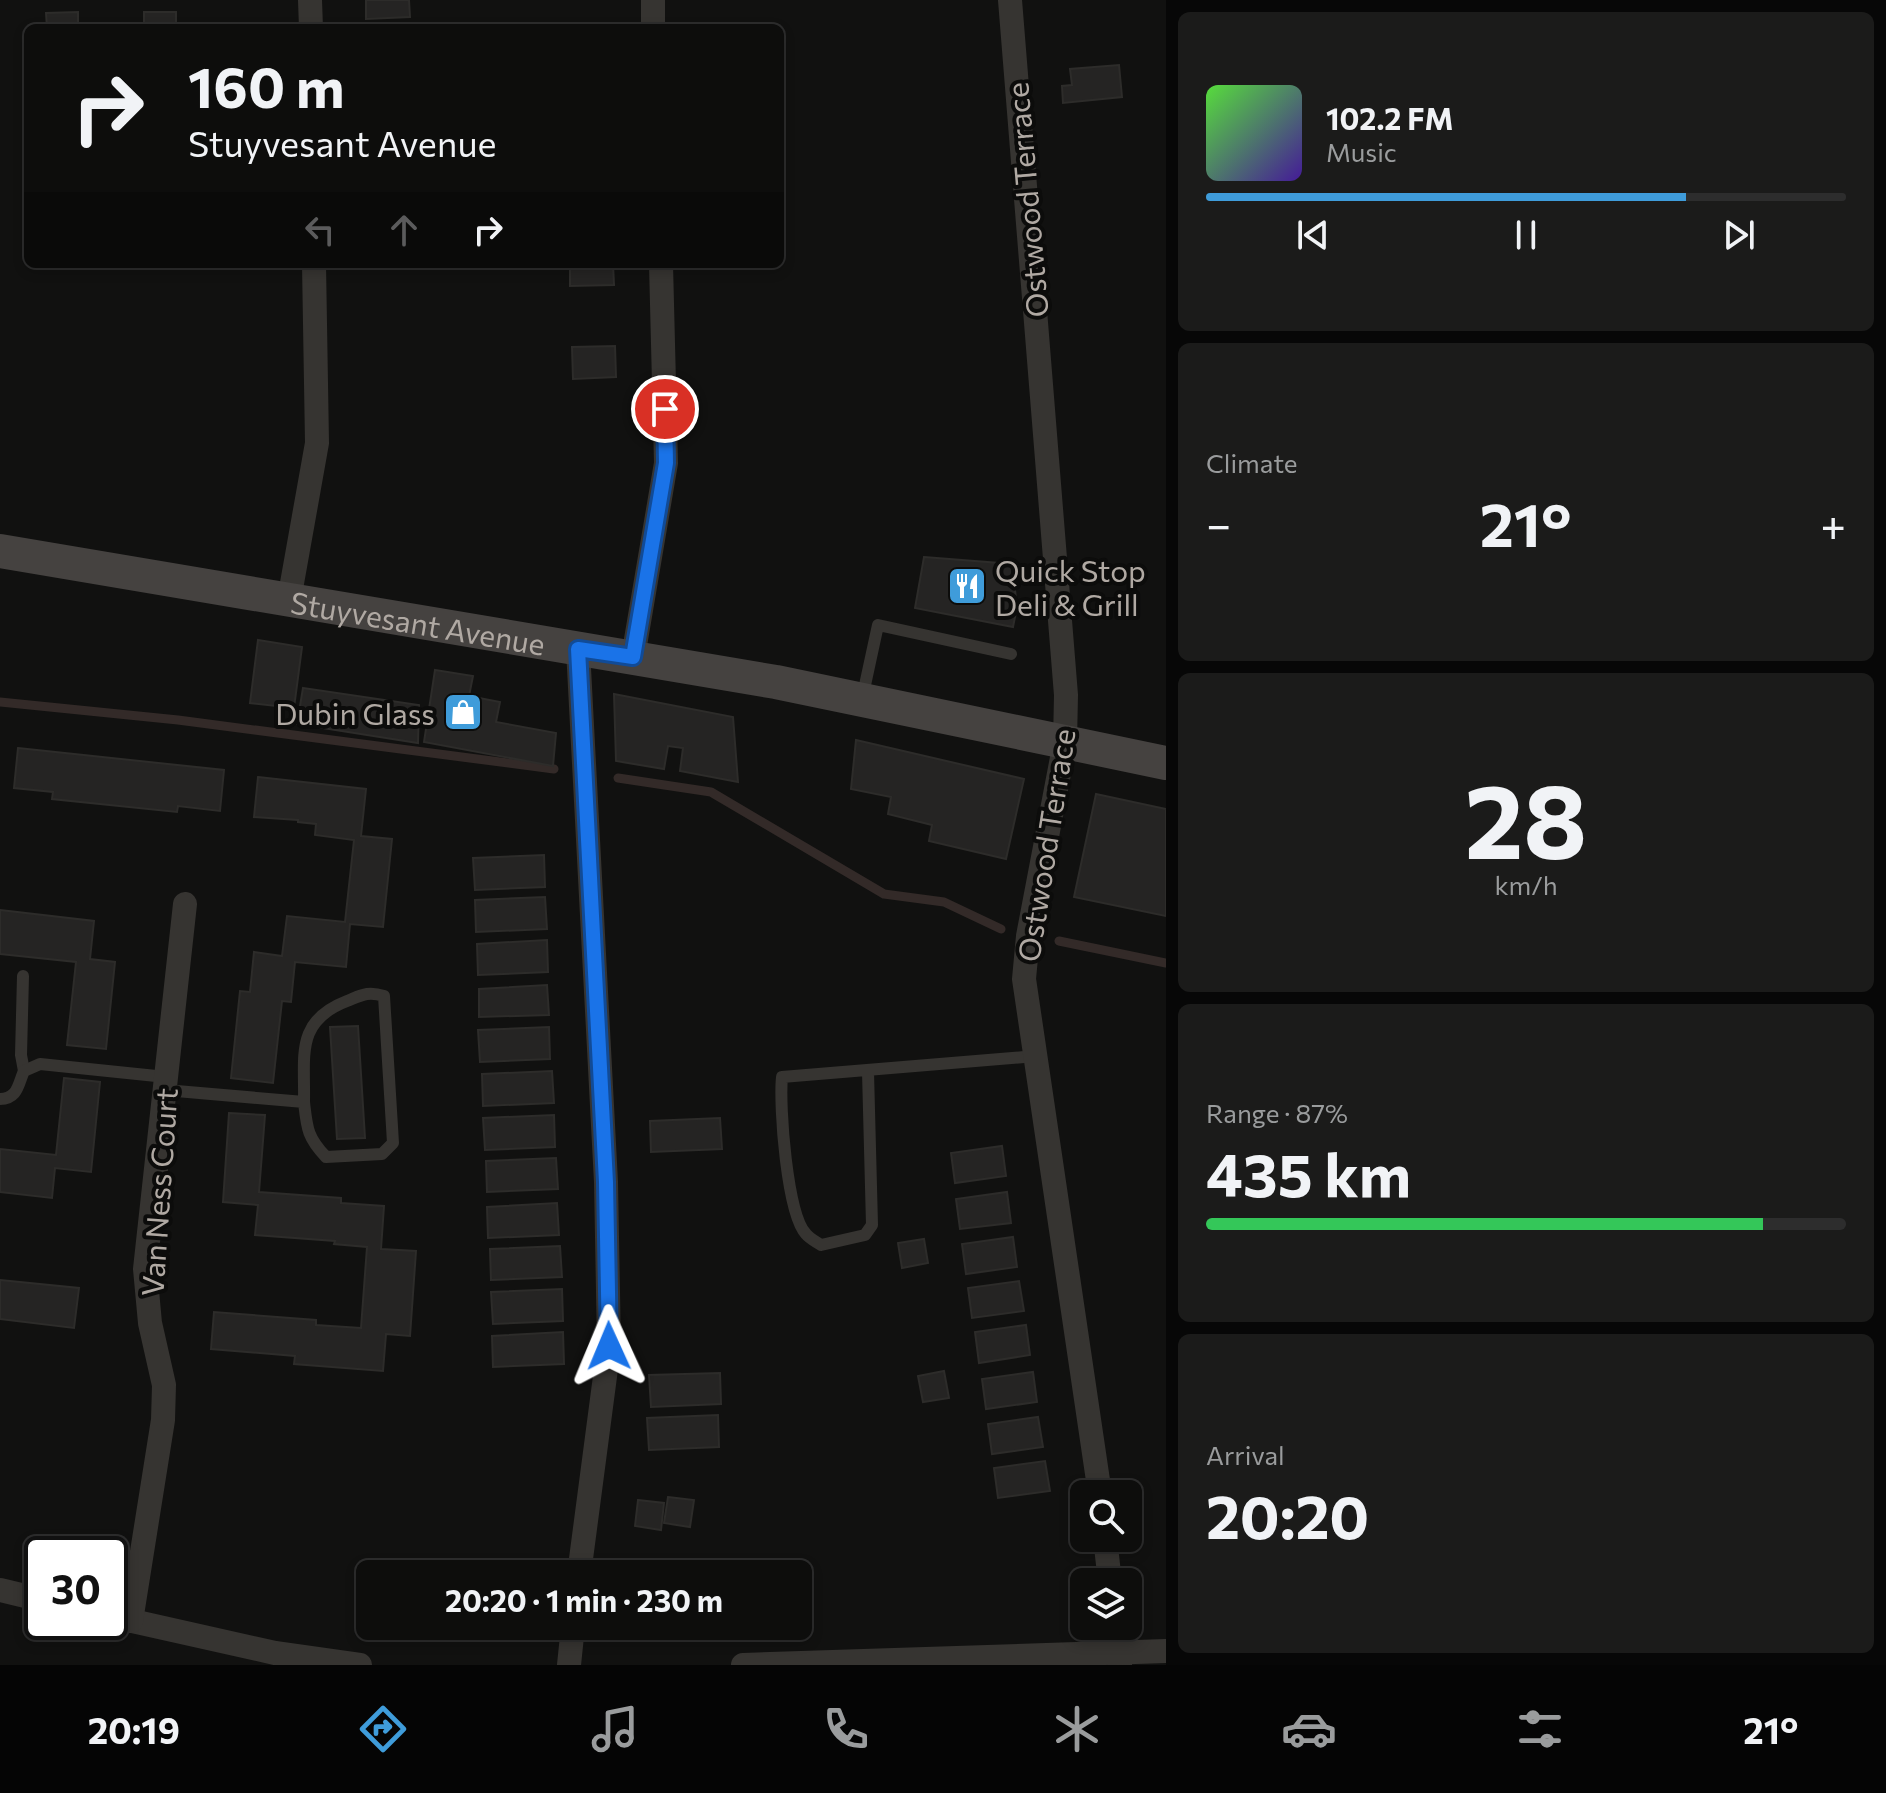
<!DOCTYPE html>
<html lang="en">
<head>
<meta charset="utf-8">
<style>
  :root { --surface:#0d0d0c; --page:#1b1b1a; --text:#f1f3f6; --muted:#9a9c9d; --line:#2d2d2d; --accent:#3f9cda }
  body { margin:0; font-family:Commissioner,sans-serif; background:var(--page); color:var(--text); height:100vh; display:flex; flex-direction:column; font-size:30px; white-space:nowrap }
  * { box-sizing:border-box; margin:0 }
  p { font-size:26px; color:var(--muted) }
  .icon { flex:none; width:44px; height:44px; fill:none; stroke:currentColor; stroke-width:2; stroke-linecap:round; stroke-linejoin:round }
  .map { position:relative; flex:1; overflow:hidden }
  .sheet { display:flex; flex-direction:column; gap:12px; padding:12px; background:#070707; width:720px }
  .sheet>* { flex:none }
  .hud { position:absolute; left:24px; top:24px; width:760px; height:244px; border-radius:12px; box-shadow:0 4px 12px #0003,0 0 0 2px var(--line); background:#0d0d0c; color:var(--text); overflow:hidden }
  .controls { position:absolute; left:1070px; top:1480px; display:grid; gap:16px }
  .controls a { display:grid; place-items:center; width:72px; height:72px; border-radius:12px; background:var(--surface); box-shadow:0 4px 12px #0003,0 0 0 2px var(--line); font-size:40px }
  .speed { position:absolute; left:24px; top:1536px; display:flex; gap:16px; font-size:40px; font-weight:700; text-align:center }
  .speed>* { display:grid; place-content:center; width:104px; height:104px; border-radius:50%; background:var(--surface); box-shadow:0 4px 12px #0003,0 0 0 2px var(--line); line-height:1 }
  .speed .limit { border:4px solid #111; border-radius:12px; background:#fff; color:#111 }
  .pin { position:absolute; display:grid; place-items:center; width:68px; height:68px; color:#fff; margin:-34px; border:4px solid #fff; border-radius:50%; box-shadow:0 2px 8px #0007 }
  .me { position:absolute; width:88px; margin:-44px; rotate:359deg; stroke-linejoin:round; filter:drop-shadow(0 0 6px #0008) }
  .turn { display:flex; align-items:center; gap:28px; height:168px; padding:0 32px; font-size:36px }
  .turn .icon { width:104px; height:104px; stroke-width:2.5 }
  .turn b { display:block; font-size:56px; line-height:68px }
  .lanes { display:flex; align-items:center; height:76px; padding:0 32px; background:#0003; justify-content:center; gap:40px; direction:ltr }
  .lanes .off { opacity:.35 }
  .big { font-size:60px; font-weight:700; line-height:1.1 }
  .sheet .tile { flex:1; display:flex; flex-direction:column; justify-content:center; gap:12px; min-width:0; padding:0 28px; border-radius:12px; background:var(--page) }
  .sheet .dial { align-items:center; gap:0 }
  .dial b { font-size:104px; line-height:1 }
  .song { display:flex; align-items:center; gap:24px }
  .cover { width:96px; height:96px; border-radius:12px; background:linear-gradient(135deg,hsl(110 70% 55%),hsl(260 70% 35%)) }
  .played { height:8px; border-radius:4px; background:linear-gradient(90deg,var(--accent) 75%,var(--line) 75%) }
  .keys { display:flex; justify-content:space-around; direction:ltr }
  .heat { display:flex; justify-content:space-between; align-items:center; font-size:44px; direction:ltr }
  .charge { height:12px; border-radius:6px; background:linear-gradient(90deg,#34c759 87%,var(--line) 0) }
  .trip { position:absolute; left:356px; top:1560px; width:456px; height:80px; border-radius:12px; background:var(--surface); box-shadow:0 4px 12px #0003,0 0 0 2px var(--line); font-weight:700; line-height:80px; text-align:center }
  .dock { display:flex; height:128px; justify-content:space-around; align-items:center; background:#050505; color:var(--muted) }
  .dock .icon { width:56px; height:56px }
  .dock .active { color:var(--accent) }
  .dock b { font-size:36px; color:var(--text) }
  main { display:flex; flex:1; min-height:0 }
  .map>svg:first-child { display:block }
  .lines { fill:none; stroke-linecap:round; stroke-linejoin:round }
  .stream { stroke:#332a28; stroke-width:9 }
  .building { fill:#252423; stroke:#2d2c2a; stroke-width:2 }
  .lane { stroke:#363431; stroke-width:12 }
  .street { stroke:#363431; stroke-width:24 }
  .secondary { stroke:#454240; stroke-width:34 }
  .route-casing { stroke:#114b97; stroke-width:20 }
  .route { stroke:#1a73e8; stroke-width:14 }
  .labels { text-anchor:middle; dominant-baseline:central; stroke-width:8; stroke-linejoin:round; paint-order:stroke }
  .street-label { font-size:30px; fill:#b0a9a3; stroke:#0c0c0b }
  .poi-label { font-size:30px; fill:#b0a9a3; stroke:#0c0c0b; text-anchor:start }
</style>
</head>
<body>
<main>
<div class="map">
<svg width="1166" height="1665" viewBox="0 0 1166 1665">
  <rect width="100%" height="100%" fill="#111110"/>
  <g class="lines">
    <g class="stream">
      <path d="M0 702 178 720 554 769"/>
      <path d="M618 778 711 792 884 894 944 902 1001 929"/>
      <path d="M1059 941 1166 963"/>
    </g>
  </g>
  <g class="building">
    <path d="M366 0H409L410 17 366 19Z"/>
    <path d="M78 12V28H47L46 13Z"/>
    <rect x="144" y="12" width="32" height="16"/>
    <path d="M1119 65 1122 97 1063 103 1062 86 1072 85 1070 69Z"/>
    <path d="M570 264H613L614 285 570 286Z"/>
    <path d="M615 346 616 377 573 379 572 347Z"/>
    <path d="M924 557 1012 564 1017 607 1013 627 915 608Z"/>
    <path d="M258 640 302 647 294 708 250 703Z"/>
    <path d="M435 670 473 676 469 696 500 702 496 722 556 733 553 766 424 742Z"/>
    <path d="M303 688 419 705 418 743 297 724Z"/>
    <path d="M614 694 733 717 738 782 680 771 683 748 668 746 664 769 616 761Z"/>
    <path d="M856 740 1024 779 1006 859 929 841 932 825 888 814 891 797 851 789Z"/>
    <path d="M18 748 224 770 220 811 178 806 177 812 52 799 53 792 14 788Z"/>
    <path d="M258 777 366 789 361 836 392 839 383 927 350 924 346 967 295 962 291 1002 282 1001 273 1083 231 1078 240 991 250 992 254 952 282 956 287 916 345 922 354 840 315 835 316 824 298 822V820L254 817Z"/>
    <path d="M1096 794 1166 809V916L1074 897Z"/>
    <path d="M544 855 545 887 475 890 473 858Z"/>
    <path d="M545 897 547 929 476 932 475 900Z"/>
    <path d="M0 910 94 921 90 959 115 962 106 1049 67 1045 76 962 0 954Z"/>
    <path d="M547 940 548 972 478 975 477 944Z"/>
    <path d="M547 985 549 1015 479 1017V989Z"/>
    <path d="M358 1026 365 1138 337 1139 330 1027Z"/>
    <path d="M549 1027 550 1059 480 1062 478 1030Z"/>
    <path d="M552 1071 554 1103 483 1106 482 1074Z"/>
    <path d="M64 1078 100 1082 91 1172 55 1168 52 1198 0 1192V1149L56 1155Z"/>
    <path d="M229 1113 265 1115 259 1192 341 1198V1203L384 1206 381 1249 416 1251 410 1336 386 1334 383 1371 294 1364 295 1356 211 1349 214 1312 316 1320V1325L361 1328 367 1247 334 1244 335 1241 255 1235 258 1205 223 1202Z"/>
    <path d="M554 1115 555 1147 485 1150 483 1118Z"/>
    <path d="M720 1118 722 1149 651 1152 650 1121Z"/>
    <path d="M1002 1146 1006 1176 955 1183 951 1153Z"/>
    <path d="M556 1158 558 1189 487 1192 486 1161Z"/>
    <path d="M1007 1192 1011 1223 960 1229 956 1199Z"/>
    <path d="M557 1203 559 1235 488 1238 487 1207Z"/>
    <path d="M1013 1237 1017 1267 966 1274 962 1244Z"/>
    <path d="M924 1239 928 1263 902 1268 898 1243Z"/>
    <path d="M560 1246 562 1277 491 1280 490 1249Z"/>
    <path d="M0 1280 79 1288 74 1328 0 1319Z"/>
    <path d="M1019 1281 1024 1311 972 1318 968 1288Z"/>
    <path d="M562 1289 563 1321 493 1324 491 1292Z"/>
    <path d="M1026 1325 1030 1355 979 1363 975 1332Z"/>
    <path d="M563 1332 564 1364 493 1367 492 1336Z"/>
    <path d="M944 1371 949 1398 923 1402 918 1376Z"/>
    <path d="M1033 1372 1037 1402 986 1409 982 1379Z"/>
    <path d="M720 1373 721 1404 651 1407 649 1375Z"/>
    <path d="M718 1415 719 1447 649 1450 647 1418Z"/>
    <path d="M1038 1417 1043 1447 992 1454 988 1424Z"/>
    <path d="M1045 1461 1050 1491 998 1498 994 1468Z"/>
    <path d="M668 1497 694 1500 690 1527 664 1523Z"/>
    <path d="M638 1500 664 1503 661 1530 635 1526Z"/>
  </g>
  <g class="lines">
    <g class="lane">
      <path d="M862 699 878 625 1011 654"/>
      <path d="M23 976 21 1055 24 1071"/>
      <path d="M868 1072 872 1225 865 1235 821 1245C817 1242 810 1239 806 1234 787 1214 779 1106 782 1077L1036 1056"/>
      <path d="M165 1090 304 1102C307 1128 307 1137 326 1157L382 1154 393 1143 384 996C368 991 362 995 347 1001 295 1021 305 1055 304 1102"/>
      <path d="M0 1099C18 1099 18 1084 24 1071L40 1064 166 1077"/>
    </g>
    <g class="street">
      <path d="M310 0 311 28"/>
      <path d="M653 0V28"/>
      <path d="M1010 0 1066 695 1065 742 1028 936 1024 979 1100 1494"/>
      <path d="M289 600 317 443 314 264"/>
      <path d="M578 649 606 1182 609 1346 579 1574"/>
      <path d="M633 657 666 463 661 264"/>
      <path d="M1105 1538 1110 1582"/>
      <path d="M0 1590 42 1600"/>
      <path d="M110 1616 275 1653 360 1665"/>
      <path d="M131 1621 163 1420 164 1385 150 1323 145 1269 185 904"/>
      <path d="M1115 1626 1120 1665"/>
      <path d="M569 1665 573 1626"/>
      <path d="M743 1665 1166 1651"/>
    </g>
    <path class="secondary" id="s1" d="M0 551 776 682 1166 763"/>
  </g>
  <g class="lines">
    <defs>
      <path id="route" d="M609 1346 606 1182 578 649 633 657 666 463 665 409"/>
    </defs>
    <use href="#route" class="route-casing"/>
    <use href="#route" class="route"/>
  </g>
  <defs>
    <symbol id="restaurant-square" viewBox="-11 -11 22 22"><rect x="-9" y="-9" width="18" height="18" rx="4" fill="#3f9cda" stroke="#0c0c0b"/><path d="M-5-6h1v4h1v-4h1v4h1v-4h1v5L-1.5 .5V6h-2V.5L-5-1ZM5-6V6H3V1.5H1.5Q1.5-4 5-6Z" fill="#fff"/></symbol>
    <symbol id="shop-square" viewBox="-11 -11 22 22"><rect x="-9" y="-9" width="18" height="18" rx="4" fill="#3f9cda" stroke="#0c0c0b"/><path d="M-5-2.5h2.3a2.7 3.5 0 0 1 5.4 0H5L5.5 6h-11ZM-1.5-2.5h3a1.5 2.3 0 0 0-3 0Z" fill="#fff"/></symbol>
  </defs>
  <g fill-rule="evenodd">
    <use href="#restaurant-square" x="945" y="564" width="44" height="44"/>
    <use href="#shop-square" x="441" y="690" width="44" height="44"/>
  </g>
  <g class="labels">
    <g class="street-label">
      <text transform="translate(1026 200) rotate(-95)">Ostwood Terrace</text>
      <text stroke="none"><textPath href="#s1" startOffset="424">Stuyvesant Avenue</textPath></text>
      <text transform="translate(1045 845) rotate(-81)">Ostwood Terrace</text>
      <text transform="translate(158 1192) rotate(-86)">Van Ness Court</text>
    </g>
    <g class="poi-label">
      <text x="995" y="569">Quick Stop<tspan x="995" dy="34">Deli &amp; Grill</tspan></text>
      <text x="435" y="712" text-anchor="end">Dubin Glass</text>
    </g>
  </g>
</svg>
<div class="controls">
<a><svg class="icon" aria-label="search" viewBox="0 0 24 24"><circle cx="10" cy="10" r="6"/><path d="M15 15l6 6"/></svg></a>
<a><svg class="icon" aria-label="layers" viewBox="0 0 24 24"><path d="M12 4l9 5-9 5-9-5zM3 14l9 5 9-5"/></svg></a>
</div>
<div class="speed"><div class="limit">30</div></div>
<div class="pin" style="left:665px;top:409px;background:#d93025"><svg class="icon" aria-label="arrive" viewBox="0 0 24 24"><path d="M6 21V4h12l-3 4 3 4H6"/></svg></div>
<svg class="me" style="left:609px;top:1346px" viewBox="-20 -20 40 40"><path d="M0-17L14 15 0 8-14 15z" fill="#1a73e8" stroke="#fff" stroke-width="4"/></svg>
<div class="trip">20:20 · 1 min · 230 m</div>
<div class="hud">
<div class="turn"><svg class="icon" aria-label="right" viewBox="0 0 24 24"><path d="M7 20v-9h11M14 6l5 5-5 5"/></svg><div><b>160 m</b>Stuyvesant Avenue</div></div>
<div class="lanes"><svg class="icon off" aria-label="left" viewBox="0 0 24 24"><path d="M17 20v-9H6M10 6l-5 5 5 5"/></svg><svg class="icon off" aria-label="ahead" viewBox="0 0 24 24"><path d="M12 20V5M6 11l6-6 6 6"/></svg><svg class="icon" aria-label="right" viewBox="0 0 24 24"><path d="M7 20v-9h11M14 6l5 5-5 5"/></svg></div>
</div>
</div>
<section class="sheet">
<div class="tile">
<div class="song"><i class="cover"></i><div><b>102.2 FM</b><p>Music</p></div></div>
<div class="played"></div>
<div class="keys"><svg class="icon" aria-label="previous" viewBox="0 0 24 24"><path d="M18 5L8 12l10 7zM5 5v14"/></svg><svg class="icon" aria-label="pause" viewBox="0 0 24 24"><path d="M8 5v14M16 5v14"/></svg><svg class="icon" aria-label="next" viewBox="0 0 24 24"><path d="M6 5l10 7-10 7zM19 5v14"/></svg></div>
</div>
<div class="tile"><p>Climate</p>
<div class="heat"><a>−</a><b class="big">21°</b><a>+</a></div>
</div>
<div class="tile dial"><b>28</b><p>km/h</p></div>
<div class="tile"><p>Range · 87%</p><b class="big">435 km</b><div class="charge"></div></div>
<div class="tile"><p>Arrival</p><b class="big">20:20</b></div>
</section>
</main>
<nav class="dock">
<b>20:19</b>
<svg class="icon active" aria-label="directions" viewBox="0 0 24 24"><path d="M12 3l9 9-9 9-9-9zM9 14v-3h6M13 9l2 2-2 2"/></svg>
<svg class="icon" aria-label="music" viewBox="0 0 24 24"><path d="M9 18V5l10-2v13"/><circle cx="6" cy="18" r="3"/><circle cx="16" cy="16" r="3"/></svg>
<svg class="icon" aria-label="phone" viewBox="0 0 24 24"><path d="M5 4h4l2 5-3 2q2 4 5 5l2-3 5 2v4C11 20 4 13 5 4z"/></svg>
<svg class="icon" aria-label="climate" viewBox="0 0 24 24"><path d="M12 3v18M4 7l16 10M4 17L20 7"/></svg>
<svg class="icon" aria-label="car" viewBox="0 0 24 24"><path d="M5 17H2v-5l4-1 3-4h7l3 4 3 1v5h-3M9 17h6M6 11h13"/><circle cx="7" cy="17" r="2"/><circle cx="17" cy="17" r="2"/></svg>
<svg class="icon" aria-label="filters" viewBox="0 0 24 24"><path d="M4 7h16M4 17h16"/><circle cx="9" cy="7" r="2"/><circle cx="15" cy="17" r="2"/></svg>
<b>21°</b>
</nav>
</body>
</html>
